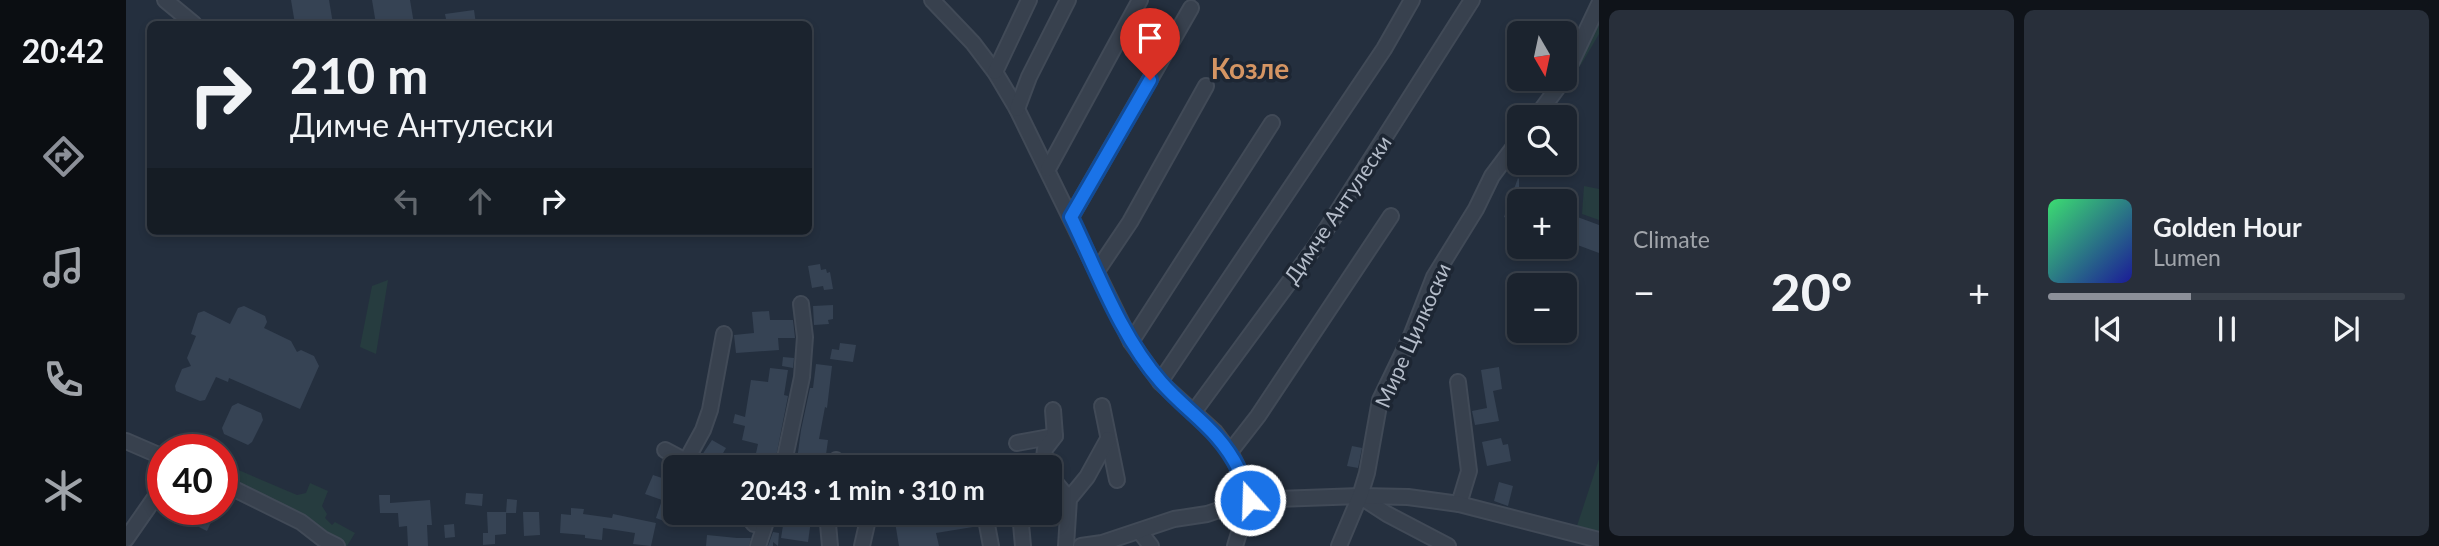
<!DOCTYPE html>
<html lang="en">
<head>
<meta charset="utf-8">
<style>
  :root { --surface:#1b232e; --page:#282f3a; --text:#f1f3f6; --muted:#a0a4aa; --line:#39404a; --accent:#8c9099 }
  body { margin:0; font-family:Lato,sans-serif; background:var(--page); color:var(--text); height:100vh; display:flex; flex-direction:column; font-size:26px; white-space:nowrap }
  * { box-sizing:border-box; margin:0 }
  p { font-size:23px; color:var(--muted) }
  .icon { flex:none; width:38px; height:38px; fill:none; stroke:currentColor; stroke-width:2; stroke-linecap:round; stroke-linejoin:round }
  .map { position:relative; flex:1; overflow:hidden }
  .drawer { display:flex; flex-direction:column; gap:10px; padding:10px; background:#0f1319; width:840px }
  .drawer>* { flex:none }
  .top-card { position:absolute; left:21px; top:21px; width:665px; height:214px; border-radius:10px; box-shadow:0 4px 10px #0003,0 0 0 2px var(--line); background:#1b232e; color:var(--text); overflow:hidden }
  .needle { width:46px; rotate:171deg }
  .controls { position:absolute; left:1381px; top:21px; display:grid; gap:14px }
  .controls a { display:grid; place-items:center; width:70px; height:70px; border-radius:10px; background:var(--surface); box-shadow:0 4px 10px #0003,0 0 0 2px var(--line); font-size:35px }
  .speed { position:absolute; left:21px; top:434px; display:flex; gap:14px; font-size:35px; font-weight:700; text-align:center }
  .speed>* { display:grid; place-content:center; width:91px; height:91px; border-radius:50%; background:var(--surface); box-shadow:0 4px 10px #0003,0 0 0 2px var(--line); line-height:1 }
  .speed .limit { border:10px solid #d22; background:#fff; color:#111 }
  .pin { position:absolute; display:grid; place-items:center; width:60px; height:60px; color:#fff; margin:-72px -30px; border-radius:50% 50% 50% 0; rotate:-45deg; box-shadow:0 0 7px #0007 }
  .pin .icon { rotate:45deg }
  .me { position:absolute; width:77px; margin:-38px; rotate:340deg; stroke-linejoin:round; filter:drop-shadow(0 0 5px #0008) }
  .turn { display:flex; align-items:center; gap:24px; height:147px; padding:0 28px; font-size:32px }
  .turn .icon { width:91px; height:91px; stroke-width:2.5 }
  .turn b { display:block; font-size:49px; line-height:60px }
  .lanes { display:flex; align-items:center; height:66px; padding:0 28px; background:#0003; justify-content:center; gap:35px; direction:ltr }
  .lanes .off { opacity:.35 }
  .big { font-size:52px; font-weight:700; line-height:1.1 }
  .drawer .card { flex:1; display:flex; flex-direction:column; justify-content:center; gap:10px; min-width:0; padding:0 24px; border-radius:10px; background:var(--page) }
  .song { display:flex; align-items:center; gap:21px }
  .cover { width:84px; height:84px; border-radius:10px; background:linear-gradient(135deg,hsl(140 70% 55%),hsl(240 70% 35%)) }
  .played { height:7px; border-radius:4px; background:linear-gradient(90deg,var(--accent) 40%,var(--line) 40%) }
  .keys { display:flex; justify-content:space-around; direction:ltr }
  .heat { display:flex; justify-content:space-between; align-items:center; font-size:38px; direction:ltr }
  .drawer .tiles { flex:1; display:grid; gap:10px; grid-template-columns:repeat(2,1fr) }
  .trip { position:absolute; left:537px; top:455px; width:399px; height:70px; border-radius:10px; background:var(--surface); box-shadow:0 4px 10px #0003,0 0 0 2px var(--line); font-weight:700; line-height:70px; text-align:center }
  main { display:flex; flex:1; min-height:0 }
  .tab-bar { display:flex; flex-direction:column; width:126px; justify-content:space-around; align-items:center; background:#0b0e12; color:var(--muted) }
  .tab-bar .icon { width:49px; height:49px }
  .tab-bar .current { color:var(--accent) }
  .tab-bar b { font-size:32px; color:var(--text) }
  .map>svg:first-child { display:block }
  .green { fill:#263c3f }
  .building { fill:#364354 }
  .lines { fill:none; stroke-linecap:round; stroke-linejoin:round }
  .minor-casing { stroke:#414a57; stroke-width:18 }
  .minor { stroke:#38414e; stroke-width:14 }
  .route-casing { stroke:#114b97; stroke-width:18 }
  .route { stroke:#1a73e8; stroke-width:12 }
  .labels { text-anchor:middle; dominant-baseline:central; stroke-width:7; stroke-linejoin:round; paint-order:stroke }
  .street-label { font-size:21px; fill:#b4bcc9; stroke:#1d2633 }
  .district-label { font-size:28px; font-weight:bold; fill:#d59563; stroke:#1d2633 }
</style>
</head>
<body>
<main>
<nav class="tab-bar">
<b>20:42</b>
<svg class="icon current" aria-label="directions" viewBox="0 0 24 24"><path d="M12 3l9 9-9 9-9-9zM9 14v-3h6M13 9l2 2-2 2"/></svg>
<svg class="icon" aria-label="music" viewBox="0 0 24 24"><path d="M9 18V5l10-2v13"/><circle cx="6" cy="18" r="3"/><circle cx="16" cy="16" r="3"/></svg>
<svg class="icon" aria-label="phone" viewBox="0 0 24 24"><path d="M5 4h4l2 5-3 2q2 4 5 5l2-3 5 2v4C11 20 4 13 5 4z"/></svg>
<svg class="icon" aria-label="climate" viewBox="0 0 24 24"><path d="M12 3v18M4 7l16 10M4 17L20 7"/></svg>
</nav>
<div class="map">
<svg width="1473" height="546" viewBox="0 0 1473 546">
  <rect width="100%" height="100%" fill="#242f3e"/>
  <g class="green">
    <path d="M1473 4V34L1456 63 1418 117Z"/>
    <path d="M1458 186 1473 189V220L1456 214Z"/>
    <path d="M262 280 250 354 234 347 246 286Z"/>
    <path d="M1473 459V540L1448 535Z"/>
    <path d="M96 463 171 495 180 493 184 483 202 491 196 506 201 514 199 518 206 525 209 522 229 533 221 546H211L96 483Z"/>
  </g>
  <g class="building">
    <path d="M165 0H203L207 24H169Z"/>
    <path d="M246 0H284L288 24H250Z"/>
    <path d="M348 10 350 24H321L319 14Z"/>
    <path d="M1392 178 1393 179V223L1378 217Z"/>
    <path d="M1438 212 1473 225V253L1438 240Z"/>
    <path d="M694 264 695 270 700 269 701 273 704 272 707 289 698 290 697 286 686 288 682 266Z"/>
    <path d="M707 305V319L702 320 703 324 688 325 687 306Z"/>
    <path d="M118 306 139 316 141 322 138 328 165 341 171 352 175 350 188 356 193 366 174 409 103 378 102 382 90 377 79 400 74 401 50 391 49 386 56 369 65 366 61 358 70 336 65 334 72 313 78 311 104 324 112 308Z"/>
    <path d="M643 311 644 320H667L669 338H652L653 350 610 353 608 335 628 333 626 312Z"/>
    <path d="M714 343 730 345 727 362 704 359 706 349 713 350Z"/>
    <path d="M657 357 668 358 667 368 656 366Z"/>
    <path d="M690 364 706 366 701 408 699 407 693 439 702 440 699 462 697 467H670L675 430 684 388H687Z"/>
    <path d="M1373 367 1376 389 1367 391 1373 421 1349 425 1346 411 1361 408 1355 370Z"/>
    <path d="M644 368 662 370 658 395 662 396 648 467H627L632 444 616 440 619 426 607 423 609 414 619 417 625 380 642 382Z"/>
    <path d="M112 403 135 413 137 420 126 442 122 445 98 434 96 428 106 406Z"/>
    <path d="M1375 438 1377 445 1382 444 1385 461 1361 466 1356 442Z"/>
    <path d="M586 440 600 448 589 467 574 458Z"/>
    <path d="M1226 446 1236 448 1232 468 1221 466Z"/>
    <path d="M548 465 550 466V499L547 505 544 504 538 521 530 518 536 500 519 494 527 475 542 480Z"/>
    <path d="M1373 482 1387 486 1382 506 1368 501Z"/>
    <path d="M340 493 357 494 356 506 339 504Z"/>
    <path d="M253 495H264V503L304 500 306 525H301L302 546H282L281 526 273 527 272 513H254Z"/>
    <path d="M381 499 391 500 390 513H380Z"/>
    <path d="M445 508 458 509 457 514 486 518 487 514 530 523 525 546 507 544 509 533 477 528 476 540 459 538V535L434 533 435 514 445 515Z"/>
    <path d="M36 509H91L81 531Z"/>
    <path d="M361 512H380V534L369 535V544L357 545V533H362Z"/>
    <path d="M397 512H413L414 535 398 536Z"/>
    <path d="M659 513H686L682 542 655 538Z"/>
    <path d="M791 513H850V520H846L847 527 810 533 813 546H773L769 522 792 518Z"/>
    <path d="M328 524 329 537 319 538 318 525Z"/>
    <path d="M647 532 653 533 652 546 647 542V546H642Z"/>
    <path d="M581 535 611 538H625L623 546H580Z"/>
  </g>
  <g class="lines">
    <defs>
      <g id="minor">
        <path d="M39 0 68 24"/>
        <path d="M806 0 847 43 869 72 891 109 1005 342 1034 382 1089 432 1104 452 1123 490V500L1109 546"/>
        <path d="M869 72 903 0"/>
        <path d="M1438 78 1473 4"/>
        <path d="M891 109 903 77 942 0"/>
        <path d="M1410 117 1438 79"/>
        <path d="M922 169 1014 0"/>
        <path d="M945 217 1065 8"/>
        <path d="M971 271 1004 222 1080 86"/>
        <path d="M1005 342 1146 123"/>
        <path d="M1034 382 1258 49 1286 0"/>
        <path d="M1332 382 1343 471 1333 504"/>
        <path d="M976 406 991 480"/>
        <path d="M1067 413 1189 247 1346 0"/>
        <path d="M0 441 37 457"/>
        <path d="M891 443 929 436"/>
        <path d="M539 450 571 467"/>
        <path d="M1104 452 1132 416 1265 216"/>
        <path d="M560 461 577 430 584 410 598 334"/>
        <path d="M657 467 676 377 679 337 675 304"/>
        <path d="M707 467 710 460"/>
        <path d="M917 467 919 449 929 436 927 410"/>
        <path d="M924 476 943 499"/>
        <path d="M96 483 175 522 197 539 211 546"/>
        <path d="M1235 497 1261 514 1322 546"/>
        <path d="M619 513 628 524 638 525"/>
        <path d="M701 513 704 546"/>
        <path d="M894 513 897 546"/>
        <path d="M859 514 865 546"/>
        <path d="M1014 532 1025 546"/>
        <path d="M0 539 37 486"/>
        <path d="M632 546 643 513"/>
        <path d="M736 546 743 515 761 516"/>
        <path d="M940 546 943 499 961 477 982 439"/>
        <path d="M955 546 976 543 1048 519 1081 514 1123 500 1234 496 1282 497 1333 504 1473 540"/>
        <path d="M1213 546 1234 496 1241 473 1254 400 1285 336 1308 277 1350 209 1366 176 1393 140"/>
      </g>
    </defs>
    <use href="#minor" class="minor-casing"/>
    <use href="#minor" class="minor"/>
  </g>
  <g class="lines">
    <defs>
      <path id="route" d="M1024 80 945 217C971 271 995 337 1035 382 1063 414 1093 429 1113 470 1118 480 1123 488 1124 500"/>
    </defs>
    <use href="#route" class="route-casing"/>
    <use href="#route" class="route"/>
  </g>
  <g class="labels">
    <g class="street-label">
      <text transform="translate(1211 209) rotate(-56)">Димче Антулески</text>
      <text transform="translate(1286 335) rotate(-66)">Мире Цилкоски</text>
    </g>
    <g class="district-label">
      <text x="1124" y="68">Козле</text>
    </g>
  </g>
</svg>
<div class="controls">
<a><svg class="needle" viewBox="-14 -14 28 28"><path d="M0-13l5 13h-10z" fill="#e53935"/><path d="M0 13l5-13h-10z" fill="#a0a4aa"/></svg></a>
<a><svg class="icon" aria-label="search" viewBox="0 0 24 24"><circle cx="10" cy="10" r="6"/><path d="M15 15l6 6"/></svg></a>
<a>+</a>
<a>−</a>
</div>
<div class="speed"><div class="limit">40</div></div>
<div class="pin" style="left:1024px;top:80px;background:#d93025"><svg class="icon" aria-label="arrive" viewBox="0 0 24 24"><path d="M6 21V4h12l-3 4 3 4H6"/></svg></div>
<svg class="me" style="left:1124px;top:500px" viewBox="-20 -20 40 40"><circle r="17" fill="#1a73e8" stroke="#fff" stroke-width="3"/><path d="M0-11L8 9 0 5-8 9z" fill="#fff"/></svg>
<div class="trip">20:43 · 1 min · 310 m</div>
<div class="top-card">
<div class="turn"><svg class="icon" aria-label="right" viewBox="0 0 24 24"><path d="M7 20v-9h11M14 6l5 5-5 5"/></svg><div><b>210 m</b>Димче Антулески</div></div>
<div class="lanes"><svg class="icon off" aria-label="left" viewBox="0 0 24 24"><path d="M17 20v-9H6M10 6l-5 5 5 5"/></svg><svg class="icon off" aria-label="ahead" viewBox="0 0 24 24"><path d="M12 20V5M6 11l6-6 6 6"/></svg><svg class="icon" aria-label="right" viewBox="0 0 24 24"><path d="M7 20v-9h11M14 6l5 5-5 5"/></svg></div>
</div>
</div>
<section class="drawer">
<div class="tiles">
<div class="card"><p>Climate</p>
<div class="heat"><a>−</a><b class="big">20°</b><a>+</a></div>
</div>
<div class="card">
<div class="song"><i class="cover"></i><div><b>Golden Hour</b><p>Lumen</p></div></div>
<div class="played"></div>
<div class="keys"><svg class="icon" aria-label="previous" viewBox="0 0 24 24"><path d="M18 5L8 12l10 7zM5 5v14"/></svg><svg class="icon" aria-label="pause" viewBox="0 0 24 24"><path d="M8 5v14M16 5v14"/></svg><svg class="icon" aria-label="next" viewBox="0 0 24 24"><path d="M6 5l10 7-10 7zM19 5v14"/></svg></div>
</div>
</div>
</section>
</main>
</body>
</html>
